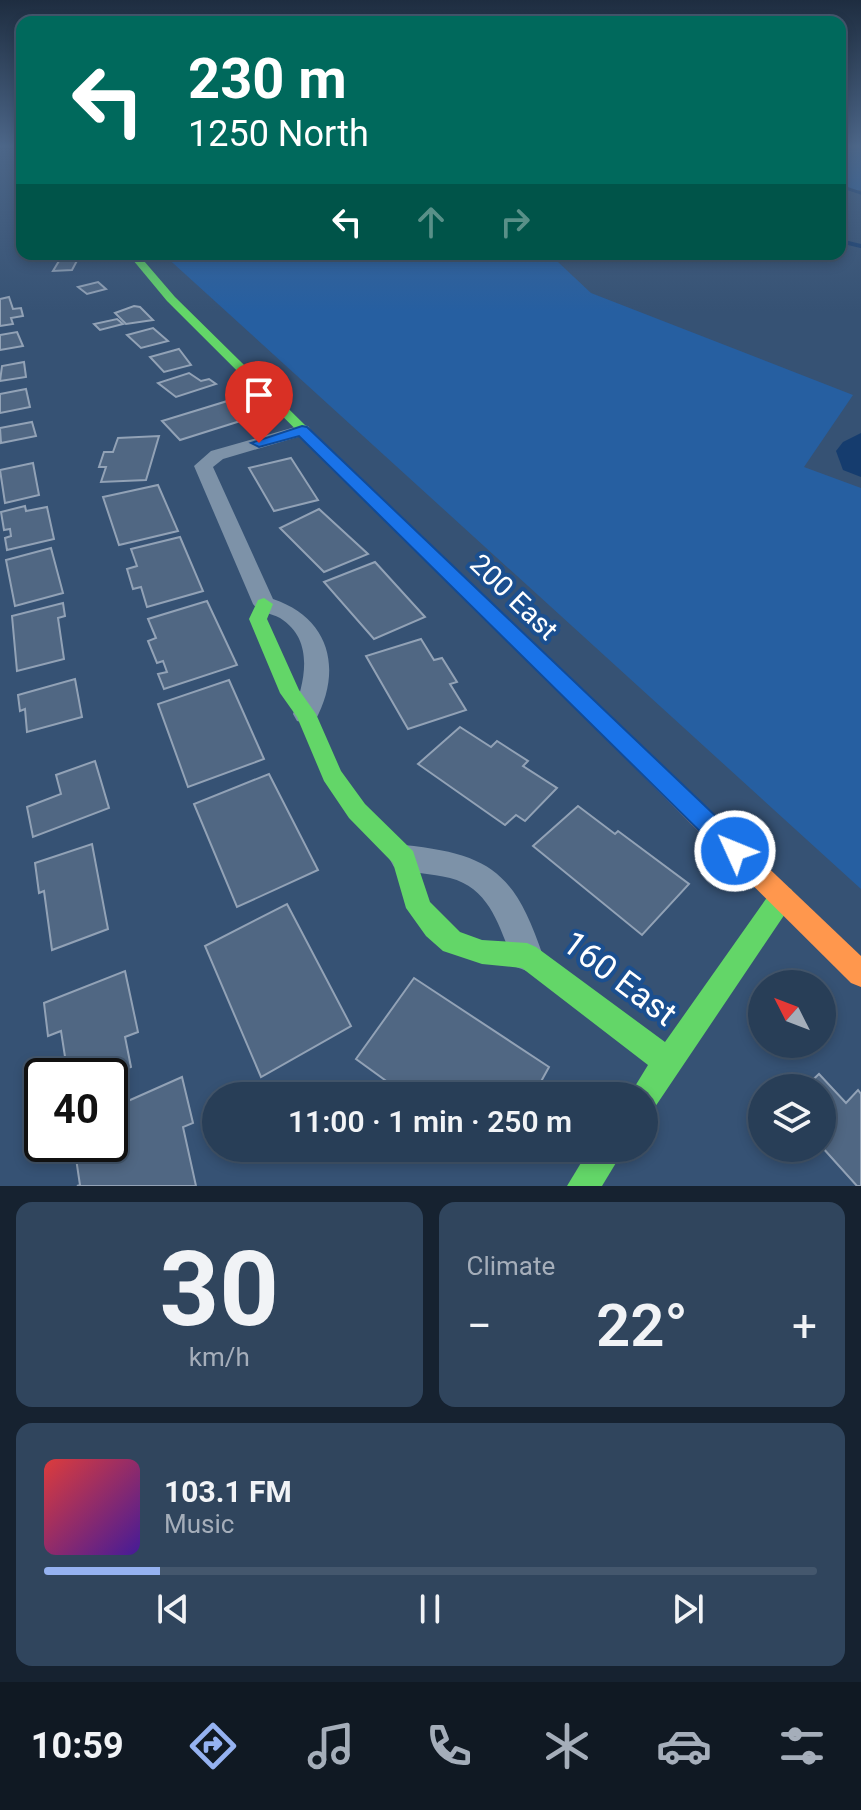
<!DOCTYPE html>
<html lang="en">
<head>
<meta charset="utf-8">
<style>
  :root { --surface:#283e57; --page:#30455d; --text:#f1f3f6; --muted:#a5aeba; --line:#44576d; --accent:#95b2f1 }
  body { margin:0; font-family:Roboto,sans-serif; background:var(--page); color:var(--text); height:100vh; display:flex; flex-direction:column; font-size:30px; white-space:nowrap }
  * { box-sizing:border-box; margin:0 }
  p { font-size:26px; color:var(--muted) }
  .icon { flex:none; width:44px; height:44px; fill:none; stroke:currentColor; stroke-width:2; stroke-linecap:round; stroke-linejoin:round }
  .map { position:relative; height:1186px; overflow:hidden }
  .sheet { display:flex; flex-direction:column; gap:16px; padding:16px; background:#162230; flex:1 }
  .sheet>* { flex:none }
  .guide { position:absolute; left:16px; top:16px; width:830px; height:244px; border-radius:16px; box-shadow:0 4px 12px #0003,0 0 0 2px var(--line); background:#00695c; color:#fff; overflow:hidden }
  .needle { width:52px; rotate:312deg }
  .controls { position:absolute; left:748px; top:970px; display:grid; gap:16px }
  .controls a { display:grid; place-items:center; width:88px; height:88px; border-radius:50%; background:var(--surface); box-shadow:0 4px 12px #0003,0 0 0 2px var(--line); font-size:40px }
  .speed { position:absolute; left:24px; top:1058px; display:flex; gap:16px; font-size:40px; font-weight:700; text-align:center }
  .speed>* { display:grid; place-content:center; width:104px; height:104px; border-radius:50%; background:var(--surface); box-shadow:0 4px 12px #0003,0 0 0 2px var(--line); line-height:1 }
  .speed .limit { border:4px solid #111; border-radius:12px; background:#fff; color:#111 }
  .pin { position:absolute; display:grid; place-items:center; width:68px; height:68px; color:#fff; margin:-82px -34px; border-radius:50% 50% 50% 0; rotate:-45deg; box-shadow:0 0 8px #0007 }
  .pin .icon { rotate:45deg }
  .me { position:absolute; width:88px; margin:-44px; rotate:314deg; stroke-linejoin:round; filter:drop-shadow(0 0 6px #0008) }
  .turn { display:flex; align-items:center; gap:28px; height:168px; padding:0 40px; font-size:36px }
  .turn .icon { width:104px; height:104px; stroke-width:2.5 }
  .turn b { display:block; font-size:56px; line-height:68px }
  .lanes { display:flex; align-items:center; height:76px; padding:0 40px; background:#0003; justify-content:center; gap:40px; direction:ltr }
  .lanes .off { opacity:.35 }
  .big { font-size:60px; font-weight:600; line-height:1.1 }
  .sheet .tile { flex:1; display:flex; flex-direction:column; justify-content:center; gap:12px; min-width:0; padding:0 28px; border-radius:16px; background:var(--page) }
  .sheet .dial { align-items:center; gap:0 }
  .dial b { font-size:104px; line-height:1 }
  .song { display:flex; align-items:center; gap:24px }
  .cover { width:96px; height:96px; border-radius:12px; background:linear-gradient(135deg,hsl(0 70% 55%),hsl(260 70% 35%)) }
  .played { height:8px; border-radius:4px; background:linear-gradient(90deg,var(--accent) 15%,var(--line) 15%) }
  .keys { display:flex; justify-content:space-around; direction:ltr }
  .heat { display:flex; justify-content:space-between; align-items:center; font-size:44px; direction:ltr }
  .sheet .tiles { flex:1; display:grid; gap:16px; grid-template-columns:1fr 1fr }
  .tile:last-child { grid-column:span 2 }
  .trip { position:absolute; left:202px; top:1082px; width:456px; height:80px; border-radius:40px; background:var(--surface); box-shadow:0 4px 12px #0003,0 0 0 2px var(--line); font-weight:600; line-height:80px; text-align:center }
  .menu { display:flex; height:128px; justify-content:space-around; align-items:center; background:#101923; color:var(--muted) }
  .menu .icon { width:56px; height:56px }
  .menu .active { color:var(--accent) }
  .menu b { font-size:36px; color:var(--text) }
  .map>svg:first-child { display:block }
  .green { fill:#265fa1 }
  .water { fill:#153c6e }
  .lines { fill:none; stroke-linecap:round; stroke-linejoin:round }
  .stream-far1 { stroke:#153c6e; stroke-width:3 }
  .stream { stroke:#153c6e; stroke-width:4 }
  .building { fill:#506783; stroke:#92a2b6; stroke-width:2 }
  .street { fill:#7d92a8; fill-rule:evenodd }
  .fast { fill:#63d668; fill-rule:evenodd }
  .slow { fill:#ff974d; fill-rule:evenodd }
  .route { fill:#1a73e8; stroke:#114b97; stroke-width:2 }
  .labels { text-anchor:middle; dominant-baseline:central; stroke-width:8; stroke-linejoin:round; paint-order:stroke }
  .street-label { font-size:28px; fill:#fff; stroke:#1b4f8f }
  .near-street-label { font-size:34px; fill:#fff; stroke:#1b4f8f }
</style>
</head>
<body>
<div class="map">
<svg width="861" height="1186" viewBox="0 0 861 1186">
  <rect width="100%" height="100%" fill="#365274"/>
  <g class="green">
    <path d="M840 145H861V190L840 191Z"/>
    <path d="M163 254H573L558 262 591 293 853 395 804 467 861 488V889Z"/>
  </g>
  <path class="water" d="M861 433V477L843 470 836 451 843 442Z"/>
  <g class="lines">
    <path class="stream-far1" d="M840 186 861 193"/>
    <path class="stream" d="M840 241 861 246"/>
  </g>
  <g class="building">
    <path d="M80 255 72 270 53 271 62 256Z"/>
    <path d="M98 282 106 289 87 294 78 287Z"/>
    <path d="M9 297 13 309 21 308 23 316 11 318 13 324 0 326V299Z"/>
    <path d="M134 306 140 307 153 320 126 324 115 313Z"/>
    <path d="M117 319 123 324 100 330 94 324Z"/>
    <path d="M153 328 168 341 141 348 127 335Z"/>
    <path d="M17 332 23 346 0 350V335Z"/>
    <path d="M179 349 191 365 164 372 150 357Z"/>
    <path d="M24 362 26 377 0 381 2 366Z"/>
    <path d="M189 373 201 381 209 379 216 384 176 397 158 383Z"/>
    <path d="M26 389 30 407 0 413V394Z"/>
    <path d="M234 399 253 417 180 440 162 421Z"/>
    <path d="M32 422 36 436 1 443 0 428Z"/>
    <path d="M159 436 146 480 101 482 106 467H99L104 452H113L118 438Z"/>
    <path d="M291 458 318 500 274 511 249 468Z"/>
    <path d="M33 463 39 495 5 503 0 470Z"/>
    <path d="M158 485 178 531 119 545 103 497Z"/>
    <path d="M25 506 26 511 47 507 54 539 7 550 5 538 11 536 10 529 4 530 1 512Z"/>
    <path d="M319 509 368 554 324 572 280 528Z"/>
    <path d="M180 537 203 591 147 607 141 587 133 589 127 569 137 566 131 549Z"/>
    <path d="M51 548 63 593 15 606 6 560Z"/>
    <path d="M375 562 425 617 374 639 324 582Z"/>
    <path d="M207 601 237 665 164 689 158 674 167 672 163 661 157 663 148 641 156 638 148 619Z"/>
    <path d="M63 603 65 616 58 618 64 659 17 671 12 616Z"/>
    <path d="M421 639 434 660 442 658 457 682 450 684 466 710 408 729 366 656Z"/>
    <path d="M75 679 82 717 27 732 25 709 20 711 18 695Z"/>
    <path d="M229 680 264 759 188 787 158 704Z"/>
    <path d="M460 727 491 747 497 741 528 761 523 766 557 788 525 821 516 815 505 825 418 764Z"/>
    <path d="M95 761 109 808 33 837 27 807 61 794 56 775Z"/>
    <path d="M269 774 318 870 237 907 194 804Z"/>
    <path d="M578 806 615 834 618 831 689 884 642 935 533 846Z"/>
    <path d="M92 844 108 929 52 950 44 891 39 893 35 863Z"/>
    <path d="M287 904 351 1026 261 1077 205 946Z"/>
    <path d="M125 971 138 1032 125 1037 131 1067 110 1076H68L61 1031 48 1036 44 1003Z"/>
    <path d="M414 978 549 1067 533 1096H407L356 1059Z"/>
    <path d="M819 1074 846 1103 858 1090 861 1094V1186H857L822 1147V1140L828 1135 822 1129V1088H804Z"/>
    <path d="M182 1077 193 1123 183 1127 196 1186H77L80 1185 74 1145 110 1144V1109Z"/>
    <path d="M478 1148H504L497 1161Z"/>
  </g>
  <g class="lines">
    <g class="street">
      <path d="M302 425 308 426 311 430 308 434 223 459 213 467 273 599C330 618 343 670 315 721L306 723 297 721 293 714C305 681 315 640 280 618 270 613 259 613 253 604L194 466 211 451Z"/>
      <path d="M404 845C491 854 515 873 543 956L538 967 527 971 516 967C500 932 493 889 450 878 431 873 412 874 394 867L389 858 394 849Z"/>
    </g>
    <g class="fast">
      <path d="M128 254H138L175 297 307 427 651 756 654 762 651 768 643 771 635 768 167 301Z"/>
      <path d="M264 598 273 604 267 619 299 690 316 714 341 771 365 804 413 851 430 902 460 932 482 940 527 943 536 947 665 1042 773 889 782 886 791 889 795 897 791 905 655 1107 644 1111V1096H629L648 1065 522 968 482 964 443 951 426 936 406 908 393 863 349 818 324 781 297 717 280 693 249 619 258 600Z"/>
      <path d="M590 1148H625L602 1186H567Z"/>
    </g>
    <path class="slow" d="M643 753 651 756 861 956V987L851 983 635 768 632 762 635 756Z"/>
  </g>
  <linearGradient id="sky" x2="0" y2="1"><stop stop-color="#1e2d40"/><stop offset="0.47" stop-color="#4c6688"/><stop offset="1" stop-color="#4c6688" stop-opacity="0"/></linearGradient>
  <rect width="861" height="311" fill="url(#sky)"/>
  <path class="route" d="M302 426 307 427 744 843 747 851 744 858 735 861 727 858 299 436 259 447 251 443Z"/>
  <g class="labels">
    <g class="street-label">
      <text transform="translate(514 597) rotate(44)">200 East</text>
    </g>
    <g class="near-street-label">
      <text transform="translate(620 978) rotate(37)">160 East</text>
    </g>
  </g>
</svg>
<div class="controls">
<a><svg class="needle" viewBox="-14 -14 28 28"><path d="M0-13l5 13h-10z" fill="#e53935"/><path d="M0 13l5-13h-10z" fill="#a5aeba"/></svg></a>
<a><svg class="icon" aria-label="layers" viewBox="0 0 24 24"><path d="M12 4l9 5-9 5-9-5zM3 14l9 5 9-5"/></svg></a>
</div>
<div class="speed"><div class="limit">40</div></div>
<div class="pin" style="left:259px;top:443px;background:#d93025"><svg class="icon" aria-label="arrive" viewBox="0 0 24 24"><path d="M6 21V4h12l-3 4 3 4H6"/></svg></div>
<svg class="me" style="left:735px;top:851px" viewBox="-20 -20 40 40"><circle r="17" fill="#1a73e8" stroke="#fff" stroke-width="3"/><path d="M0-11L8 9 0 5-8 9z" fill="#fff"/></svg>
<div class="trip">11:00 · 1 min · 250 m</div>
<div class="guide">
<div class="turn"><svg class="icon" aria-label="left" viewBox="0 0 24 24"><path d="M17 20v-9H6M10 6l-5 5 5 5"/></svg><div><b>230 m</b>1250 North</div></div>
<div class="lanes"><svg class="icon" aria-label="left" viewBox="0 0 24 24"><path d="M17 20v-9H6M10 6l-5 5 5 5"/></svg><svg class="icon off" aria-label="ahead" viewBox="0 0 24 24"><path d="M12 20V5M6 11l6-6 6 6"/></svg><svg class="icon off" aria-label="right" viewBox="0 0 24 24"><path d="M7 20v-9h11M14 6l5 5-5 5"/></svg></div>
</div>
</div>
<section class="sheet">
<div class="tiles">
<div class="tile dial"><b>30</b><p>km/h</p></div>
<div class="tile"><p>Climate</p>
<div class="heat"><a>−</a><b class="big">22°</b><a>+</a></div>
</div>
<div class="tile">
<div class="song"><i class="cover"></i><div><b>103.1 FM</b><p>Music</p></div></div>
<div class="played"></div>
<div class="keys"><svg class="icon" aria-label="previous" viewBox="0 0 24 24"><path d="M18 5L8 12l10 7zM5 5v14"/></svg><svg class="icon" aria-label="pause" viewBox="0 0 24 24"><path d="M8 5v14M16 5v14"/></svg><svg class="icon" aria-label="next" viewBox="0 0 24 24"><path d="M6 5l10 7-10 7zM19 5v14"/></svg></div>
</div>
</div>
</section>
<nav class="menu">
<b>10:59</b>
<svg class="icon active" aria-label="directions" viewBox="0 0 24 24"><path d="M12 3l9 9-9 9-9-9zM9 14v-3h6M13 9l2 2-2 2"/></svg>
<svg class="icon" aria-label="music" viewBox="0 0 24 24"><path d="M9 18V5l10-2v13"/><circle cx="6" cy="18" r="3"/><circle cx="16" cy="16" r="3"/></svg>
<svg class="icon" aria-label="phone" viewBox="0 0 24 24"><path d="M5 4h4l2 5-3 2q2 4 5 5l2-3 5 2v4C11 20 4 13 5 4z"/></svg>
<svg class="icon" aria-label="climate" viewBox="0 0 24 24"><path d="M12 3v18M4 7l16 10M4 17L20 7"/></svg>
<svg class="icon" aria-label="car" viewBox="0 0 24 24"><path d="M5 17H2v-5l4-1 3-4h7l3 4 3 1v5h-3M9 17h6M6 11h13"/><circle cx="7" cy="17" r="2"/><circle cx="17" cy="17" r="2"/></svg>
<svg class="icon" aria-label="filters" viewBox="0 0 24 24"><path d="M4 7h16M4 17h16"/><circle cx="9" cy="7" r="2"/><circle cx="15" cy="17" r="2"/></svg>
</nav>
</body>
</html>
